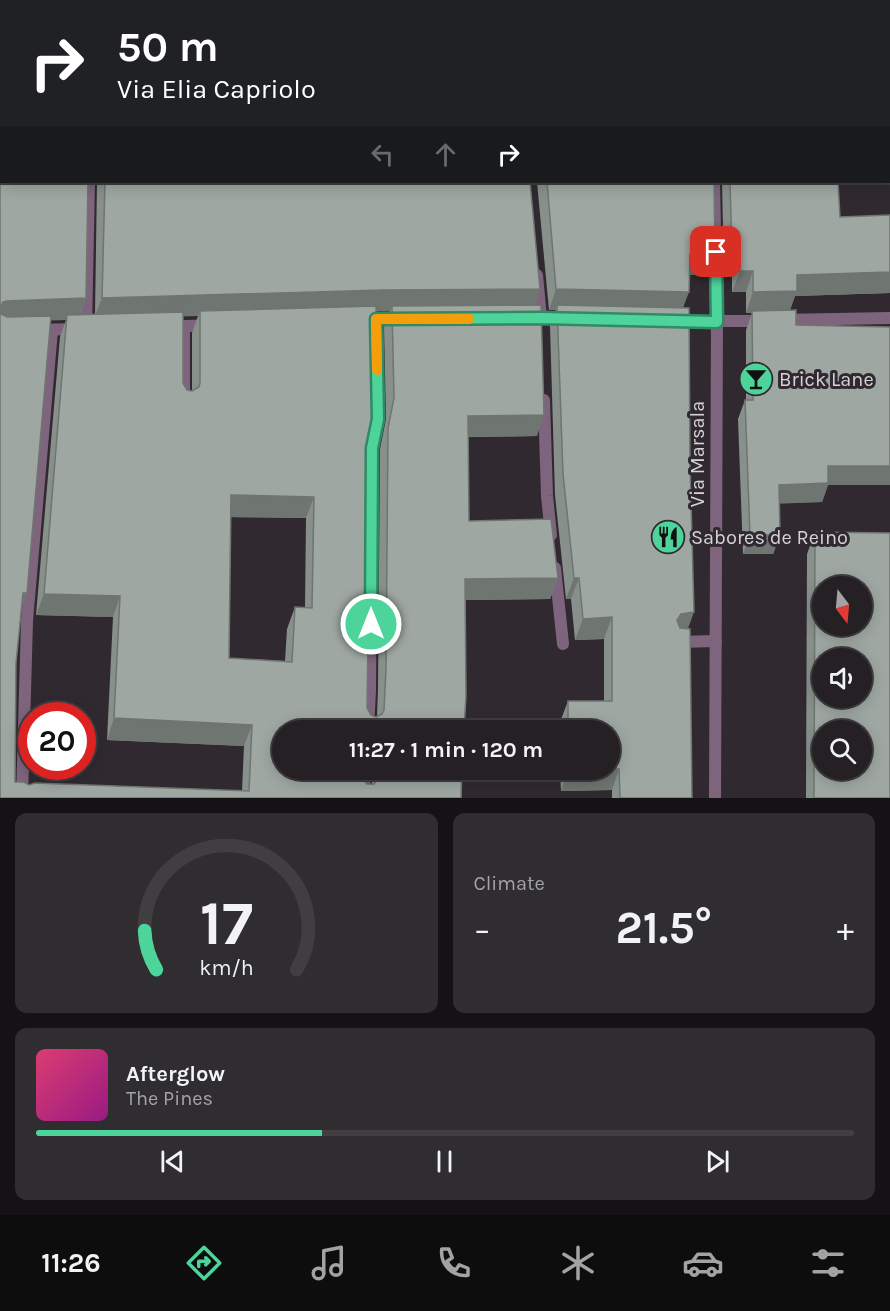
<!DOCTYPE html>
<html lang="en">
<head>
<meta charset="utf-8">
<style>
  :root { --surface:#242024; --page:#302d31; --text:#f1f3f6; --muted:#a3a3a6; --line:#413e41; --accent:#4cd49b }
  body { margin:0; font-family:Karla,sans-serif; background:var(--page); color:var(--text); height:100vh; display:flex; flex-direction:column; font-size:22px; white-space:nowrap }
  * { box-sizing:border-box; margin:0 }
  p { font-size:20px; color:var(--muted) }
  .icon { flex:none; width:33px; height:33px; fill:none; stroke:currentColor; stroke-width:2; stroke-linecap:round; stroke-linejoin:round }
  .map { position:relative; height:798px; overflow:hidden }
  .details { display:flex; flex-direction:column; gap:15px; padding:15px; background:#141214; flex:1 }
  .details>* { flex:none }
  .hud { position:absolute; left:0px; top:0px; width:891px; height:183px; box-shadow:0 3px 15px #0003,0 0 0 2px var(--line); background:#202124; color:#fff; overflow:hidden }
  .needle { width:39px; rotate:164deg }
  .tools { position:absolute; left:812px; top:576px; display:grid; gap:12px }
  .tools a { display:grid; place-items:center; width:60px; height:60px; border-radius:50%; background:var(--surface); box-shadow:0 3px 15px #0003,0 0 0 2px var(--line); font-size:30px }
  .speed { position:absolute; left:18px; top:702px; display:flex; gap:12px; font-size:30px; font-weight:700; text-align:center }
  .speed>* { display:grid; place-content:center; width:78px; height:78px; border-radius:50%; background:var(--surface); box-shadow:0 3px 15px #0003,0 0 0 2px var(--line); line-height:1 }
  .speed .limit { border:9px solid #d22; background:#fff; color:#111 }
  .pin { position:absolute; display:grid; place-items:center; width:51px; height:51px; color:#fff; margin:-26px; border-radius:12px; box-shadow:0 3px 9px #0006 }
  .me { position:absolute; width:66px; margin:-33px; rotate:0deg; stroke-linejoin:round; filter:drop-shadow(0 0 4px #0008) }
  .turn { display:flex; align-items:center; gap:21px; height:126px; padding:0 18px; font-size:27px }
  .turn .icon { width:78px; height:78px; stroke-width:2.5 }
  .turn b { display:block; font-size:42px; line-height:51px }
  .lanes { display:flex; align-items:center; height:57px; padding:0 18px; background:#0003; justify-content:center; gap:30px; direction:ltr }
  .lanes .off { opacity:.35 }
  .big { font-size:45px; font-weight:700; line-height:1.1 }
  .details .tile { flex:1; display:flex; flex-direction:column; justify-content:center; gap:9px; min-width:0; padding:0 21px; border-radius:12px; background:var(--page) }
  .details .dial { align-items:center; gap:0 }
  .dial svg { height:156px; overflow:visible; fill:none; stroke:var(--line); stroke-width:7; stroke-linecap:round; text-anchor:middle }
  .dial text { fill:var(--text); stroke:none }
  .song { display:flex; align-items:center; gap:18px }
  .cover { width:72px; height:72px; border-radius:9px; background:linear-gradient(135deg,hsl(340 70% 55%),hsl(310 70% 35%)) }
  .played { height:6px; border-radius:3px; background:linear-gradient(90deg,var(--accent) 35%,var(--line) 35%) }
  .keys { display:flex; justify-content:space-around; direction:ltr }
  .heat { display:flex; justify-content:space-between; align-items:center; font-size:33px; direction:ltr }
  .details .tiles { flex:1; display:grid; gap:15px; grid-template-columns:1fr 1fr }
  .tile:last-child { grid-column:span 2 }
  .trip { position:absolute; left:272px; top:720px; width:348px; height:60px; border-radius:30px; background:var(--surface); box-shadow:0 3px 15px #0003,0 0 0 2px var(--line); font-weight:700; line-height:60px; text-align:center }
  .dock { display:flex; height:96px; justify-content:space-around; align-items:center; background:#0e0d0e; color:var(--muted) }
  .dock .icon { width:42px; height:42px }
  .dock .current { color:var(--accent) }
  .dock b { font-size:27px; color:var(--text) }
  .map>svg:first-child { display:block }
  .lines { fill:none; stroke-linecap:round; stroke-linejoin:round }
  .service { stroke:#7e647d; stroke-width:12 }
  .minor { stroke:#7e647d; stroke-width:12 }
  .wall { fill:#88908b; fill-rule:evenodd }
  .shaded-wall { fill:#6f7571 }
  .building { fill:#9ea7a2; stroke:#6f7571; stroke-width:1.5; fill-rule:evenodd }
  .route-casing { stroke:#318a65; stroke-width:15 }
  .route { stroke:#4cd49b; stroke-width:10 }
  .slow { stroke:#f59e0b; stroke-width:10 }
  .labels { text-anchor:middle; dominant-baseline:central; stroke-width:6; stroke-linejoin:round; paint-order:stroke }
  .poi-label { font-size:20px; fill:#d6d2d6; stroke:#302a30; text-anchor:start }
  .street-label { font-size:20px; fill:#d6d2d6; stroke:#302a30 }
</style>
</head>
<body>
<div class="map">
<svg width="890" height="798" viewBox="0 0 890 798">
  <rect width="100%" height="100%" fill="#302a30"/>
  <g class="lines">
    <g class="service">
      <path d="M184 397V326"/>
      <path d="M544 400 547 496 551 535"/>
      <path d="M555 568 563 644"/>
      <path d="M677 642 716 641"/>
      <path d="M368 730 370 690 372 448 378 419 376 319"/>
      <path d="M22 798 27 621 52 330"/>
      <path d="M363 798 365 770"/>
    </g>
    <g class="minor">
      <path d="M714 182 717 322 715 798"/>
      <path d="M537 275 541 318"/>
      <path d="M526 318 569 319"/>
      <path d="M361 320 404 319"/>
      <path d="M781 320 890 318"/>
      <path d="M673 321H764"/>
      <path d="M169 327 209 325"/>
      <path d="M86 329 89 182"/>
      <path d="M34 330 77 329"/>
    </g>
  </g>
  <g class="wall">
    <path d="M2 2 86 298 80 315H95L97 182H530L540 289 534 305 537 436 468 437 469 521 558 578 550 599 465 600 464 730H282L363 780 367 784H372V770H462L461 798H0ZM376 311H390L384 327 386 419 380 449 378 690 377 716 376 717 371 715 367 708 371 427ZM183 316H198L192 333V391L187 390 183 383ZM50 320H66L60 337 36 615 113 617 107 740 244 746 242 791 29 785 15 782 16 663ZM230 517 306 518 305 608 295 607 287 629 285 661 229 658Z"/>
    <path d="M537 182H714L715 254 708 275H689L683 308 688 629 692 798H612V790L561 791 560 770H609V730H560V722L568 701H604V639L575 640 571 599H566L555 495 550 326 556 310H549Z"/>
    <path d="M722 182H838L840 217 890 215V293L795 296 790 310 796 325 890 327V485H828L822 502 779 503 780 535 773 554H743L738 419 745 400H746V330L752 313H746V292H732V274H724Z"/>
    <path d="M815 532 890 798H806L807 554Z"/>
  </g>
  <g class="shaded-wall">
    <path d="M732 253H739L732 274H724Z"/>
    <path d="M690 254H715L708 275H682Z"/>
    <path d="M740 271H753L746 292H732Z"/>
    <path d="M890 272V293L795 296 789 312 752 311V313H746L753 292 797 275Z"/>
    <path d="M540 289 532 310 392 306 390 311H200L198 316 94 319 102 298 383 290Z"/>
    <path d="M556 289 689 292 681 313 557 305 555 310H549Z"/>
    <path d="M86 298 78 319 67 315 66 320 0 322V308L3 302 7 301Z"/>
    <path d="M544 415 537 436 460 437 468 416Z"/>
    <path d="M828 466H890V485H828L822 502 772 504 779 485Z"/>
    <path d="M231 495 314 497 306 518 223 517Z"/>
    <path d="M750 535H780L773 554H743Z"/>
    <path d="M558 578 550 599 457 600 465 579Z"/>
    <path d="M574 578H579L571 599H566Z"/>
    <path d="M23 593H27L19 615Z"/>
    <path d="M44 594 120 596 113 617 36 615Z"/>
    <path d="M694 612 686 634 673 635 677 620 681 614Z"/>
    <path d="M612 617 604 639 575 640 583 619Z"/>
    <path d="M114 718 252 725 244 746 107 740Z"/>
    <path d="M609 769H619L612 790 561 791 568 770Z"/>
  </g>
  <g class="building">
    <path d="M0 0H179V2H2V182H88L86 298 7 301 3 302 0 308Z"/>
    <path d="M318 0H890V118V2H318Z"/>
    <path d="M105 182H530L540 289 383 290 102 298Z"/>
    <path d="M547 182H714L715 254H690L689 292 556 289Z"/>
    <path d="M730 182H838L840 217 890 215V272L797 275V291L753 292V271H740L739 253H732Z"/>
    <path d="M541 305 544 415 468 416 469 521 551 519 558 578 465 579 466 696 464 730H282V770H364L363 780 367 784H374L379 777V770H462L461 798H0V310L1 314 7 317 51 316 27 593H23L16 663 15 782H24L29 785 35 783 249 791 252 725 114 718 120 596 44 594 67 315 183 312V383L187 390 192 391 199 387 200 383V311L376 306 377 397 371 427 367 708 371 715 376 717 382 714 384 710 386 669 388 428 394 398 392 306ZM231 495 314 497 312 608 295 607 292 662 229 658Z"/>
    <path d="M557 305 689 308 690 464 694 612 681 614 677 620 680 628 690 629 692 798H620L619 769H609V730H568V701H612V617L583 619 579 578H574L563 474Z"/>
    <path d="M796 310V325L890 327V466H828V483L779 485 780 535H750L745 400H753L752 311Z"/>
    <path d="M815 532 890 533V798H814ZM822 586H861V626H822ZM822 658H861V698H822ZM822 730H861V770H822Z"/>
  </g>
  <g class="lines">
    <defs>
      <path id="route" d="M371 624 372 448 378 419 376 319 541 318 717 322 716 252"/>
    </defs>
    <use href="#route" class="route-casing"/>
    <use href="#route" class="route"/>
    <path class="slow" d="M377 370 376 319H469"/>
  </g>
  <defs>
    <symbol id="bar-disc" viewBox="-11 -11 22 22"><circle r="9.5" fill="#4cd49b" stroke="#302a30"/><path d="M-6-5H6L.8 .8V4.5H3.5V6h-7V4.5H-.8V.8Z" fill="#111"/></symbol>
    <symbol id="restaurant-disc" viewBox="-11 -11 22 22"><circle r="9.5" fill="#4cd49b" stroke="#302a30"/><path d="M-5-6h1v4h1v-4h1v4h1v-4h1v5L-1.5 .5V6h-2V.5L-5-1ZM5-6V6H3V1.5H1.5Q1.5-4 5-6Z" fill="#111"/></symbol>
  </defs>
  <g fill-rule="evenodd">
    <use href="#bar-disc" x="737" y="360" width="38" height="38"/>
    <use href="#restaurant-disc" x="649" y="518" width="38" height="38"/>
  </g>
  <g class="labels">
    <g class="poi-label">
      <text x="779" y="379">Brick Lane</text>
      <text x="691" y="537">Sabores de Reino</text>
    </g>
    <g class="street-label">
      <text transform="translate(697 454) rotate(-90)">Via Marsala</text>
    </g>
  </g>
</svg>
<div class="tools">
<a><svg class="needle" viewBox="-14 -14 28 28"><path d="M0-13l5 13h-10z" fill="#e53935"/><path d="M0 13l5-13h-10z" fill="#a3a3a6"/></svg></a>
<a><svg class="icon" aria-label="sound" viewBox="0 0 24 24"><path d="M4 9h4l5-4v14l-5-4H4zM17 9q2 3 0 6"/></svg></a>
<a><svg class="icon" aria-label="search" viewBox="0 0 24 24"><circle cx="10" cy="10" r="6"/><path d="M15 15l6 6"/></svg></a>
</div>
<div class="speed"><div class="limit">20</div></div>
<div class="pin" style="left:716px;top:252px;background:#d93025"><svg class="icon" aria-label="arrive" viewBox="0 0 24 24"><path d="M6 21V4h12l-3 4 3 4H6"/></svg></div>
<svg class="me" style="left:371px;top:624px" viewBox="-20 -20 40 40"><circle r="17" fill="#4cd49b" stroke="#fff" stroke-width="3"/><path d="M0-11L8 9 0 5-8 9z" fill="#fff"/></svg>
<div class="trip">11:27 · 1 min · 120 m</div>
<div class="hud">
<div class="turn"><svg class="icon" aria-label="right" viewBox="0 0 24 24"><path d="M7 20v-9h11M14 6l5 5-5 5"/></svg><div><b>50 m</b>Via Elia Capriolo</div></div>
<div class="lanes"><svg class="icon off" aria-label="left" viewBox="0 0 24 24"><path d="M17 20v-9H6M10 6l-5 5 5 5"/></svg><svg class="icon off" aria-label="ahead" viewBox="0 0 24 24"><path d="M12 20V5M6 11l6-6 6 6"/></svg><svg class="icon" aria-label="right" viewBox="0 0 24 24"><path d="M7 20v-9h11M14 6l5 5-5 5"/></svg></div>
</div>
</div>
<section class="details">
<div class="tiles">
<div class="tile dial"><svg viewBox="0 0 100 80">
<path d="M14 69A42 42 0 1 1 86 69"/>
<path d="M14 69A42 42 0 0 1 8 49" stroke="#4cd49b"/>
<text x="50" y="56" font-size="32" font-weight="700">17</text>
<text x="50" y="72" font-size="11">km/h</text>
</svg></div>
<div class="tile"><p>Climate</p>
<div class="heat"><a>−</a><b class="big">21.5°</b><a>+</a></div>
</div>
<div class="tile">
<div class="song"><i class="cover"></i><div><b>Afterglow</b><p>The Pines</p></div></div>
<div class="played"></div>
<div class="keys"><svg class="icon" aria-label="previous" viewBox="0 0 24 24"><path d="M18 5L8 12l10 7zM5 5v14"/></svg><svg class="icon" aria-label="pause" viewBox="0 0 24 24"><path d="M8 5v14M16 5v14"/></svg><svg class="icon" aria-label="next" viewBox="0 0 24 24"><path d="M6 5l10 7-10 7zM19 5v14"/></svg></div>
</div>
</div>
</section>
<nav class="dock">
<b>11:26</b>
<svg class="icon current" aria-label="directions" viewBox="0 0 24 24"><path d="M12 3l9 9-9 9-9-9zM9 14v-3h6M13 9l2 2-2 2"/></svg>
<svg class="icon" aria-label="music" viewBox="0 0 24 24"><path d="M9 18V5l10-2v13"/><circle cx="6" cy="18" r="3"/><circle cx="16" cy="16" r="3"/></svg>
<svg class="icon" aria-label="phone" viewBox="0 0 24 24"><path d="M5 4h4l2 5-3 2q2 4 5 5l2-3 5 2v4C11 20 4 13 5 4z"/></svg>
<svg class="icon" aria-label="climate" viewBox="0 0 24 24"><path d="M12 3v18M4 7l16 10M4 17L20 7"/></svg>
<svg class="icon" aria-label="car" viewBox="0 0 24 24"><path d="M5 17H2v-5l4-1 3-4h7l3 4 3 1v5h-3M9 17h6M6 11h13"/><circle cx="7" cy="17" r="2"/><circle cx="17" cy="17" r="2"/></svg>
<svg class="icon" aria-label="filters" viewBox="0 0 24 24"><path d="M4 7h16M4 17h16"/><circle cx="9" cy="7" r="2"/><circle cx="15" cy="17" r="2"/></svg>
</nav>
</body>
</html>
